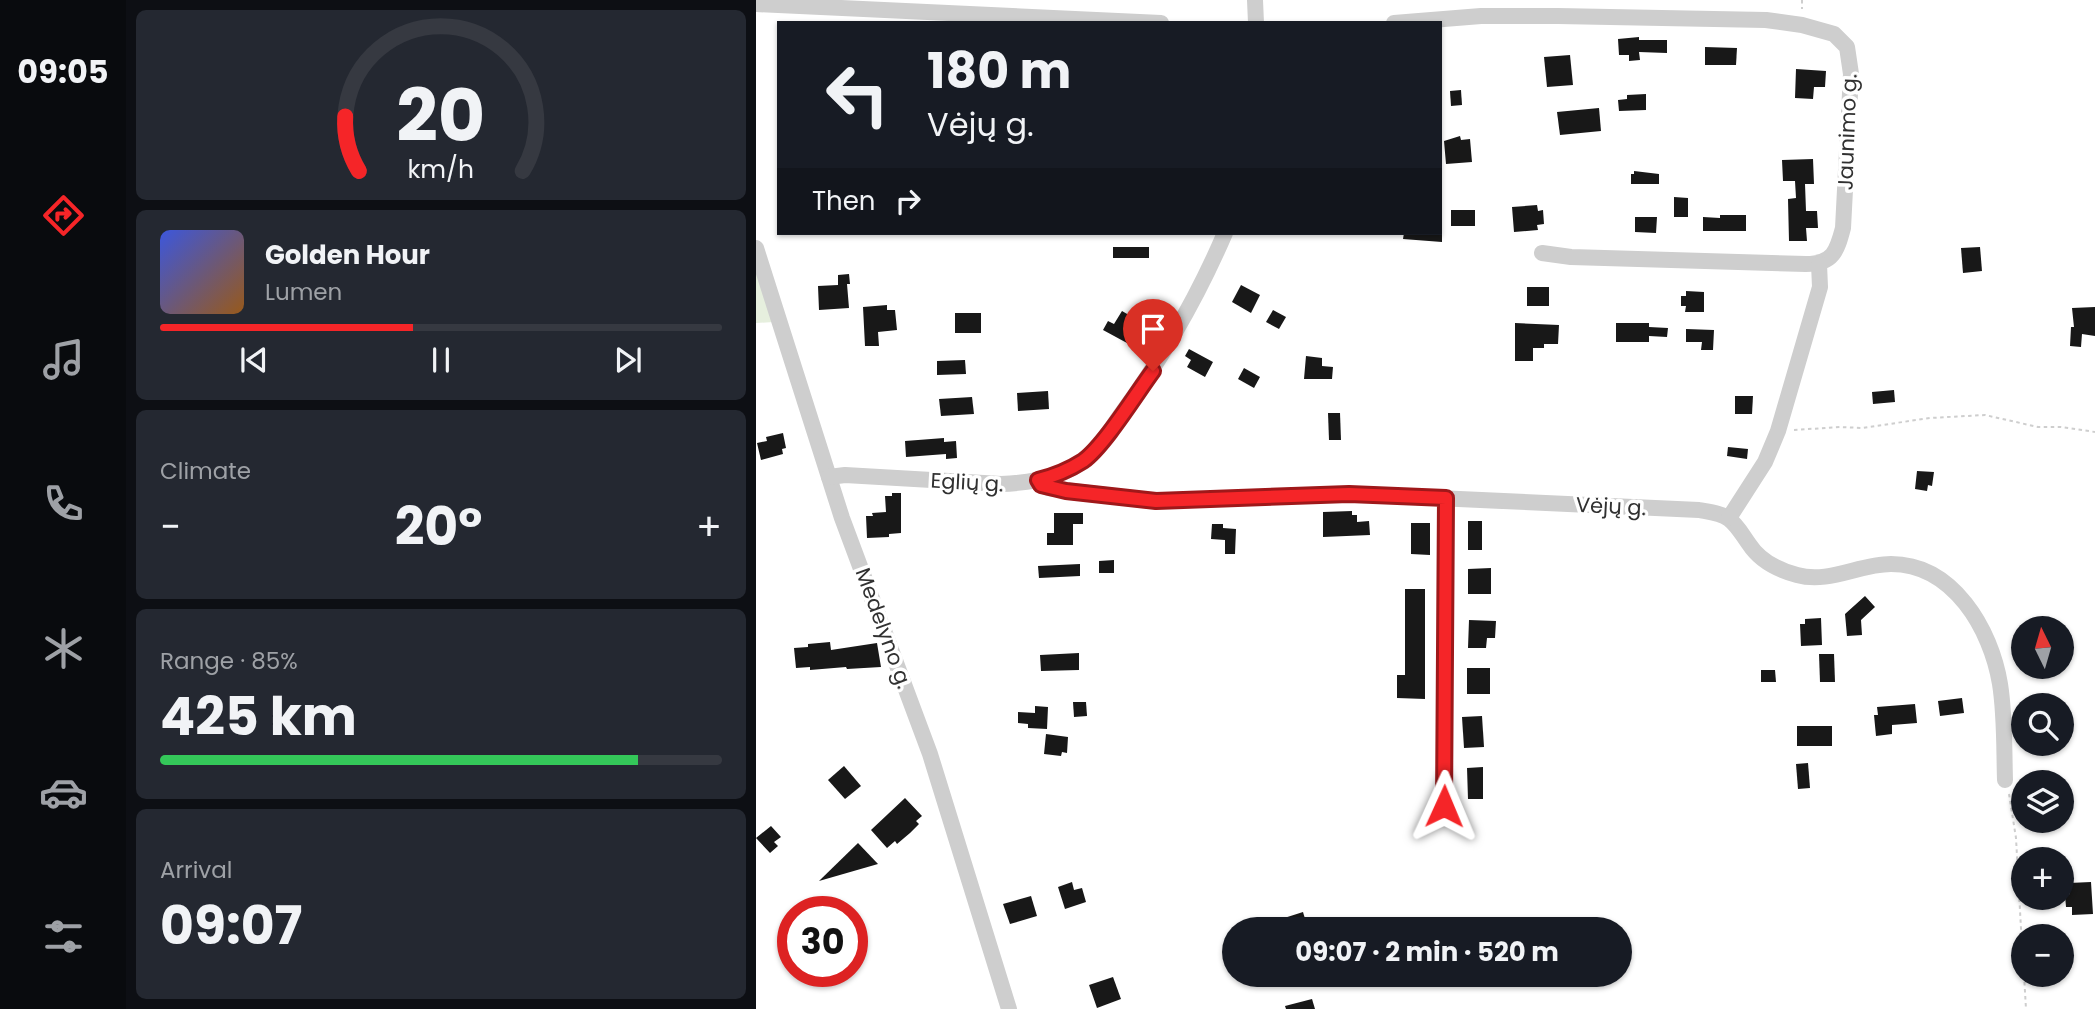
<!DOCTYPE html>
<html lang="en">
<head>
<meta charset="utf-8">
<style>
  :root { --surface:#171b24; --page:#242831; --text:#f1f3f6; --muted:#9ea1a6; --line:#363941; --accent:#f52528 }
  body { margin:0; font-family:Poppins,sans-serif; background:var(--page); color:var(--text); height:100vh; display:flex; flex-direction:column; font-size:26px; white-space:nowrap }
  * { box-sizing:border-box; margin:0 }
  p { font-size:23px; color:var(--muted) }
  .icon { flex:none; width:38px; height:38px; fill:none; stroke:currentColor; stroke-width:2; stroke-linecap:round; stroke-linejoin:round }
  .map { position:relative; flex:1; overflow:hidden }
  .sheet { display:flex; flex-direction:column; gap:10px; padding:10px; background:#0d0f14; width:630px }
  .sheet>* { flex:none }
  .guide { position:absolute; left:21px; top:21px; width:665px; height:214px; border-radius:0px; box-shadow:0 2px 5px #0004; background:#171b24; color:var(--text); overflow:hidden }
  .needle { width:46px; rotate:355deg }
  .fabs { position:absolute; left:1255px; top:616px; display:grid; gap:14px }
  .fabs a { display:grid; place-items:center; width:63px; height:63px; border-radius:50%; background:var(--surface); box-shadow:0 2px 5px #0004; font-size:35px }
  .speed { position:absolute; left:21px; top:896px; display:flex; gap:14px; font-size:35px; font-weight:700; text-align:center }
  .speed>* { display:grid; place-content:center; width:91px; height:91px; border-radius:50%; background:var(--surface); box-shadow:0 2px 5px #0004; line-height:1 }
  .speed .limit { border:10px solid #d22; background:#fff; color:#111 }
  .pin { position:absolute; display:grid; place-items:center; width:60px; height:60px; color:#fff; margin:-72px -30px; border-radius:50% 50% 50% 0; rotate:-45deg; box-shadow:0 0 7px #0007 }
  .pin .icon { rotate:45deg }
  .me { position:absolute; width:77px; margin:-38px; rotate:1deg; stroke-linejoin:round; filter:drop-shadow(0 0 5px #0008) }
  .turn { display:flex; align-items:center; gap:24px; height:147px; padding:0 35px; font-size:32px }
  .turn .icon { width:91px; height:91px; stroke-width:2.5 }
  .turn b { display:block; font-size:49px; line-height:60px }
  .then { display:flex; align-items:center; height:66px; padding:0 35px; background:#0003; gap:14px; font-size:26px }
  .big { font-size:52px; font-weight:700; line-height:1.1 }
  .sheet .tile { flex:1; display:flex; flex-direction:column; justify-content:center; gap:10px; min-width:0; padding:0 24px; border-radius:10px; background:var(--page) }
  .sheet .dial { align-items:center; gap:0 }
  .dial svg { height:182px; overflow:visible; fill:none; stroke:var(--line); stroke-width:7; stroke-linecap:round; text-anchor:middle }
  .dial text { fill:var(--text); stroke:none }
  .song { display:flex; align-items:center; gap:21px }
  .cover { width:84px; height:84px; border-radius:10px; background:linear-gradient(135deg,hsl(230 70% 55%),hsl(30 70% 35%)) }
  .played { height:7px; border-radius:4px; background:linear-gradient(90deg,var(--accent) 45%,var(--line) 45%) }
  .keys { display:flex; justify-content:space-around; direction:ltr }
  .heat { display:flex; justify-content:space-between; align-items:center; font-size:38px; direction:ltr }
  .charge { height:10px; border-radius:5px; background:linear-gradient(90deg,#34c759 85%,var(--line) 0) }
  .trip { position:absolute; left:466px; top:917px; width:410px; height:70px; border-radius:35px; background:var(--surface); box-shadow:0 2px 5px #0004; font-weight:700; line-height:70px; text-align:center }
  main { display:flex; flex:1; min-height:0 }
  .dock { display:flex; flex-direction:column; width:126px; justify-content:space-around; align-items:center; background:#090b0e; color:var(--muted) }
  .dock .icon { width:49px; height:49px }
  .dock .on { color:var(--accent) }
  .dock b { font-size:32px; color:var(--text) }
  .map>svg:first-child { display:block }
  .grass { fill:#e6efde }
  .building { fill:#181818 }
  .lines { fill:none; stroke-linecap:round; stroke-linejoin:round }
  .path { stroke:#cecece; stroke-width:2; stroke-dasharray:3.5 3.5; stroke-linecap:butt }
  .minor { stroke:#cecece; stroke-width:16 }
  .route-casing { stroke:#9f181a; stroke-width:18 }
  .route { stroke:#f52528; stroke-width:12 }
  .labels { text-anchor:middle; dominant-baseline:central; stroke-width:7; stroke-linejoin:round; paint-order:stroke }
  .street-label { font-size:21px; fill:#313131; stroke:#fff }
</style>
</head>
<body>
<main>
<nav class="dock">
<b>09:05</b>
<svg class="icon on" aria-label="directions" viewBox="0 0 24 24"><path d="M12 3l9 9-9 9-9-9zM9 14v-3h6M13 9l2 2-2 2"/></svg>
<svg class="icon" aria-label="music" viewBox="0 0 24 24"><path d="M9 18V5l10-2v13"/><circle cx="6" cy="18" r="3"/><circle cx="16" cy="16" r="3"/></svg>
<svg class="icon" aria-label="phone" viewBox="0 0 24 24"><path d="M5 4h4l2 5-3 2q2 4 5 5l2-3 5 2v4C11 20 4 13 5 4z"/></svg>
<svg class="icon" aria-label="climate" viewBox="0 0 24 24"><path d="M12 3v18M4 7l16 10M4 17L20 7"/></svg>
<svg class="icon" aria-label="car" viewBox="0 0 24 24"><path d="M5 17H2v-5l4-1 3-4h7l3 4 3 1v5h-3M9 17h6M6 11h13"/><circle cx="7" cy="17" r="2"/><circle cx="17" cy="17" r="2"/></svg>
<svg class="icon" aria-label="filters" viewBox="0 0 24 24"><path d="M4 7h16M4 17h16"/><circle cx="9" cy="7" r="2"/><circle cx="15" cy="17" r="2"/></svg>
</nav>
<section class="sheet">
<div class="tile dial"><svg viewBox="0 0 100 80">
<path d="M14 69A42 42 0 1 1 86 69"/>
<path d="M14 69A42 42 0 0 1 8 45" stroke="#f52528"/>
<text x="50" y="56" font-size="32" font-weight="700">20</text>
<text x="50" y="72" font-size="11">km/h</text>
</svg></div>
<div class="tile">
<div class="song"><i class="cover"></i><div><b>Golden Hour</b><p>Lumen</p></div></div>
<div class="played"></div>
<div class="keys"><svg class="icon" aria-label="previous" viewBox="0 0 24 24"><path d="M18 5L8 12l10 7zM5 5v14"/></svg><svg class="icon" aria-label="pause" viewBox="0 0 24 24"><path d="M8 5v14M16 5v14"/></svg><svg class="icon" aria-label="next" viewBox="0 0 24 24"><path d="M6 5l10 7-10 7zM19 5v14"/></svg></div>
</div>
<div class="tile"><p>Climate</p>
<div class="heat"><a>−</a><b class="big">20°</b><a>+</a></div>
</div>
<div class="tile"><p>Range · 85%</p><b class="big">425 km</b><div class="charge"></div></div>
<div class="tile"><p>Arrival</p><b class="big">09:07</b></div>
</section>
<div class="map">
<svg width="1339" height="1009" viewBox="0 0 1339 1009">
  <rect width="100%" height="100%" fill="#fff"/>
  <path class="grass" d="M0 267 18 322 0 323Z"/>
  <g class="building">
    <path d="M883 37V40H911V53L883 52 884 60 873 61V55H863L862 39Z"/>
    <path d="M949 47 981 48 980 65H949Z"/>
    <path d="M814 55 817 85 791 87 788 57Z"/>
    <path d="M1040 69 1070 71 1069 87H1058L1057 99 1039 98Z"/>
    <path d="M705 90 706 105 695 106 694 91Z"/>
    <path d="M890 94V110L863 111 862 100 871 99V95Z"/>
    <path d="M843 108 845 131 804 135 801 112Z"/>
    <path d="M704 136 705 140 714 139 716 162 690 164 688 141Z"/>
    <path d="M1057 159 1058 184H1049L1050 211H1061L1062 228H1050L1051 241H1033L1032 199 1040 198 1039 181H1027L1026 160Z"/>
    <path d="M878 171 903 174V184H875V174H878Z"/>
    <path d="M918 197 932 198V217H918Z"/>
    <path d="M781 205 782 211 787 210 788 224 781 225 782 230 758 232 756 207Z"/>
    <rect x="695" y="210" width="24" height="16"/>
    <path d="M964 215H990V231H947V217L964 218Z"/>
    <path d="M879 217H901L900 233 879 232Z"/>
    <path d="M648 233H686V242L647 239Z"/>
    <rect x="357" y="247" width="36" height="11"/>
    <path d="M1224 247 1226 271 1207 273 1205 248Z"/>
    <path d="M93 274 94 284H91L93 308 63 310 62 286 82 285V275Z"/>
    <path d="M485 285 504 295 495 313 476 302Z"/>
    <rect x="771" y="287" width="22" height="19"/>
    <path d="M930 291 948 292V312H929L930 306H925V296H930Z"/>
    <path d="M131 305V310H139L141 330 122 332 123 346H109L107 307Z"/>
    <path d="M1339 307V336L1326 334 1325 347 1314 346 1315 327H1318L1316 308Z"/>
    <path d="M517 310 530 317 523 329 510 322Z"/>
    <path d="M366 311 383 321 371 343 347 330 352 321 358 324Z"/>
    <rect x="199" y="313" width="26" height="20"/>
    <path d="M759 323 803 325 802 344H788V348H777V361H759Z"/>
    <path d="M860 323H893V327L912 328 911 337 893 336V342H860Z"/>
    <path d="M930 329 958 330 957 350H945L946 342H930Z"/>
    <path d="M433 349 457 362 449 377 431 367 435 360 429 356Z"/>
    <path d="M550 356 566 358V366L577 367 576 379H548Z"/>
    <path d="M209 360 210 374 181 375V361Z"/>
    <path d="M488 368 504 377 498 388 482 379Z"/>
    <path d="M1138 390 1139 402 1117 404 1116 392Z"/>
    <path d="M292 391 293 409 262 411 261 393Z"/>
    <path d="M979 396H997L996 414H979Z"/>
    <path d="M216 397 218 414 185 416 183 399Z"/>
    <path d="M572 413H584L585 440H573Z"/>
    <path d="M27 433 30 448 26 449 27 454 5 460 1 443 11 441 10 437Z"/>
    <path d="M188 438V442L200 441 201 458 190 459V454L150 457 149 441Z"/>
    <path d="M972 447 992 449 991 459 971 456Z"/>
    <path d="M1161 471 1178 472 1176 486 1172 485 1171 491 1159 489Z"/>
    <path d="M136 493H145V533L133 534V537L111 538 110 516H117L116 513 130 512 129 496H136Z"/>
    <path d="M596 511V515H601V522L613 521 614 535 567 537V512Z"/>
    <path d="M298 513H327V524H317V545H291V533H298Z"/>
    <rect x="712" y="521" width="14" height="29"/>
    <path d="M655 523H674V555L655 554Z"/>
    <path d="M456 524H467V528L480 529 479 554H469V540L455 539Z"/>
    <path d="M358 560V573H343V561Z"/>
    <path d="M324 564V576L283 578 282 566Z"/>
    <path d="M735 568V594H712V569Z"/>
    <path d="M649 589H669V699L641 698V675H649Z"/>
    <path d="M1109 596 1119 607 1105 620 1106 635 1091 636 1089 614Z"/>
    <path d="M1065 618 1066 645 1045 646 1044 624H1049V619Z"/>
    <path d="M713 620 740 621 739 638H731L730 648H712Z"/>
    <path d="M74 642 75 650 121 643 125 667 91 669 90 667 54 670V667L40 668 38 648 52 647V644Z"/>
    <path d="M323 653V670L285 671 284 655Z"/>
    <path d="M1063 654H1078L1079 682H1064Z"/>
    <rect x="711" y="668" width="23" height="26"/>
    <path d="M1005 670H1019L1020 682H1005Z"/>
    <path d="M1206 698 1208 713 1184 716 1182 701Z"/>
    <path d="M317 702H330L331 716 318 717Z"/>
    <path d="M1159 704 1161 723 1136 725V734L1120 736 1118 715H1122L1121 707Z"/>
    <path d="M279 706 292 707 291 729 272 728V724L262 723V712L279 713Z"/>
    <path d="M726 716 728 747 708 748 706 717Z"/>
    <rect x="1041" y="726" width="35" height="20"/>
    <path d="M290 734 312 737 311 753 306 752 305 756 288 754Z"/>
    <path d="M1052 763 1054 788 1042 789 1040 764Z"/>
    <path d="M88 766 105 786 89 799 72 780Z"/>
    <path d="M727 767V799H712L711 768Z"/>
    <path d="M149 798 166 816 160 821 163 824 154 833 141 844 139 841 131 848 115 830Z"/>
    <path d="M15 826 25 837 18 842 22 846 14 853 0 838Z"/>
    <path d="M102 843 122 864 63 881Z"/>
    <path d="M316 882 318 890 326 888 330 902 309 909 302 887Z"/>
    <path d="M1335 882 1337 914 1316 915V907H1310L1309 895 1314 894 1313 883Z"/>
    <path d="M275 896 281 916 254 924 247 904Z"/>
    <path d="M547 912 552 929H526L522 920Z"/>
    <path d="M357 977 365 999 341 1008 333 985Z"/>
    <path d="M556 999 559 1009H530L529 1006Z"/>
  </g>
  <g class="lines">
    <g class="path">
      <path d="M1046 0V9"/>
      <path d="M1038 430 1084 427 1106 428 1174 418 1229 415 1282 427H1305L1339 432"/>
      <path d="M1253 794 1260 838 1267 965"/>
      <path d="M1268 975 1270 1009"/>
    </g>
    <g class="minor">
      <path d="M499 0 500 23"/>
      <path d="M0 4 405 23"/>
      <path d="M638 23 725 16H802L1010 20 1046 25 1078 34 1091 47 1095 74 1087 228C1081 251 1077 264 1050 264L815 257 786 253"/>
      <path d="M0 248 86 518 174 754 253 1009"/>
      <path d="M73 477 89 475 245 484C274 483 307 478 330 459 345 446 355 428 366 413 407 357 442 296 469 233"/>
      <path d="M282 480 285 485 292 488 400 501 593 494 943 510C954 512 965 513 973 519 982 526 987 536 993 544 1004 561 1022 570 1041 575 1073 584 1103 564 1135 564 1197 564 1235 629 1244 684 1249 715 1248 748 1249 780"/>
      <path d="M973 518 1009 462 1022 431 1064 287 1063 264"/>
      <path d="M688 806 690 498"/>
    </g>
  </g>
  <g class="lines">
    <defs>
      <path id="route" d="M397 371C380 394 348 446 327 461 313 470 298 476 282 480L285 485 310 491 400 501 593 494 690 498 688 806"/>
    </defs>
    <use href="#route" class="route-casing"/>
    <use href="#route" class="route"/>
  </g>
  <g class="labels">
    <g class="street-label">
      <text transform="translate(1091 132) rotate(-88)">Jaunimo g.</text>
      <text transform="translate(211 482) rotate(3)">Eglių g.</text>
      <text transform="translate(855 506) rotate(3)">Vėjų g.</text>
      <text transform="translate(128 628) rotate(70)">Medelyno g.</text>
    </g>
  </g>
</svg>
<div class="fabs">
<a><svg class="needle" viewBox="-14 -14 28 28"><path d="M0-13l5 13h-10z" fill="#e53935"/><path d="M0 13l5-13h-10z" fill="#9ea1a6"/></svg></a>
<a><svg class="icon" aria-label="search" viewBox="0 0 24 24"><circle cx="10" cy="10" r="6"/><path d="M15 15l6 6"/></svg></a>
<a><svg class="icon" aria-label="layers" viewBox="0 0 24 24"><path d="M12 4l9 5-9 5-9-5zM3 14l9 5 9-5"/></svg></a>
<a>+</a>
<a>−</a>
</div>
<div class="speed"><div class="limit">30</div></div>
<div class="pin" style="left:397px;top:371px;background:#d93025"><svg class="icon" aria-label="arrive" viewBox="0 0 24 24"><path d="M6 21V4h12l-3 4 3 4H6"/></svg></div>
<svg class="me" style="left:688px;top:806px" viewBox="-20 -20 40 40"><path d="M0-17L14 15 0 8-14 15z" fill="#f52528" stroke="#fff" stroke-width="4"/></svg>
<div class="trip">09:07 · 2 min · 520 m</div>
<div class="guide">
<div class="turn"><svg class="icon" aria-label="left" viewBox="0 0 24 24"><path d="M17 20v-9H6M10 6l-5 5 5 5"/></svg><div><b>180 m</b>Vėjų g.</div></div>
<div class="then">Then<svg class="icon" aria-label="right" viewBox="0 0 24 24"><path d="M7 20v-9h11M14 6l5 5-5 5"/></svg></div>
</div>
</div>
</main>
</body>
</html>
